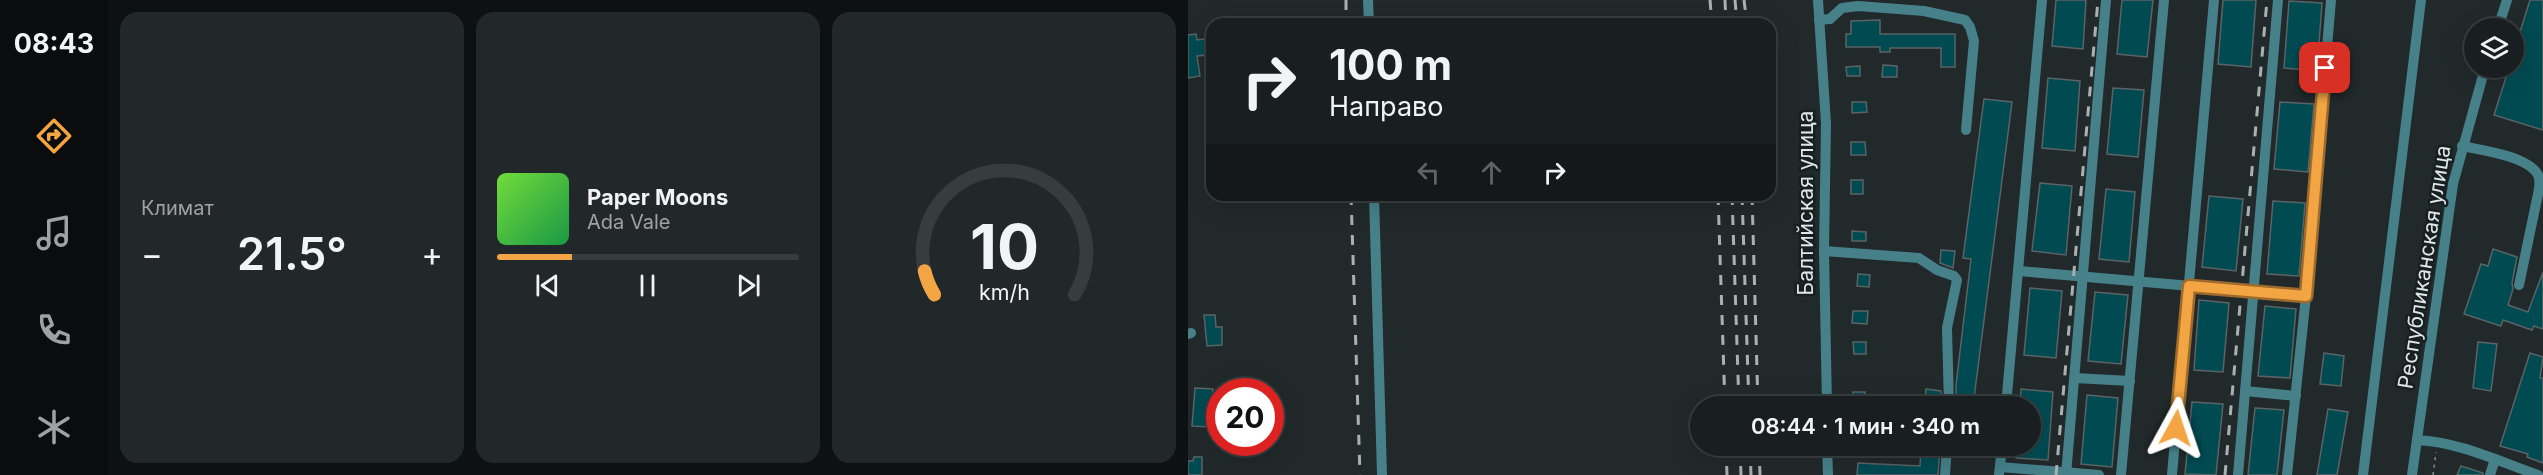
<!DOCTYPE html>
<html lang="ru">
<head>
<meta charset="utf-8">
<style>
  :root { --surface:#191f20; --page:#222729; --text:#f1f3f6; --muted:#9fa2a5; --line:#373d3e; --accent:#f3a443 }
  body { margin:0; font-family:Inter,sans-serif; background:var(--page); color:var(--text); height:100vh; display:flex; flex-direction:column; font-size:22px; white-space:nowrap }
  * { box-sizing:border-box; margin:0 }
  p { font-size:20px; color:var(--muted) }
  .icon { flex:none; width:33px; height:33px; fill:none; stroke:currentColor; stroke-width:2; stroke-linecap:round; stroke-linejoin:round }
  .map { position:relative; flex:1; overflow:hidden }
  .panel { display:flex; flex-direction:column; gap:12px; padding:12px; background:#0e1112; width:1080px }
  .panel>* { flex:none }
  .guide { position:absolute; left:18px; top:18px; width:570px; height:183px; border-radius:18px; box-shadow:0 6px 24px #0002,0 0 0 2px var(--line); background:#191f20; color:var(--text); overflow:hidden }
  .buttons { position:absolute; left:1276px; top:18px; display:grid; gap:12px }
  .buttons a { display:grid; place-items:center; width:60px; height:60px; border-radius:50%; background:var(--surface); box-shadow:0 6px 24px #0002,0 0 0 2px var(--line); font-size:30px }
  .speed { position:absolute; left:18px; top:378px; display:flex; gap:12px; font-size:30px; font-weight:700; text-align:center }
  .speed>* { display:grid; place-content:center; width:78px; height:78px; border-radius:50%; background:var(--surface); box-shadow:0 6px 24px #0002,0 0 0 2px var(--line); line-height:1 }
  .speed .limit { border:9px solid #d22; background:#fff; color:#111 }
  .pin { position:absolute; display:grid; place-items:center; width:51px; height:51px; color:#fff; margin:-26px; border-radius:12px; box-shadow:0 3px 9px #0006 }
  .me { position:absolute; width:66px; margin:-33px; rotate:5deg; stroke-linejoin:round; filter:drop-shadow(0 0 4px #0008) }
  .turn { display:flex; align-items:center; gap:21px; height:126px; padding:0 24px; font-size:27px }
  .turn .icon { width:78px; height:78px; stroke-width:2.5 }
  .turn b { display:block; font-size:42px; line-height:51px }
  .lanes { display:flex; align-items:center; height:57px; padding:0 24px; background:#0003; justify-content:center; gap:30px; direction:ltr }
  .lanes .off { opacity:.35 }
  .big { font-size:45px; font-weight:600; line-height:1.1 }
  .panel .widget { flex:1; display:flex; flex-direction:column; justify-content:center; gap:9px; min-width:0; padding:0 21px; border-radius:18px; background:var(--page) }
  .panel .dial { align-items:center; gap:0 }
  .dial svg { height:156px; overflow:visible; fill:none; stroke:var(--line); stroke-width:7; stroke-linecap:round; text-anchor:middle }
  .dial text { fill:var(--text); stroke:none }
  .song { display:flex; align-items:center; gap:18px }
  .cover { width:72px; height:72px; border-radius:9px; background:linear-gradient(135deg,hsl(100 70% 55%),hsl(140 70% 35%)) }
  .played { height:6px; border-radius:3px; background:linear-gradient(90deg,var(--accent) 25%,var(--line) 25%) }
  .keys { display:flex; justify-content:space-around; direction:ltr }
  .heat { display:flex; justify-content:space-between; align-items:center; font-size:33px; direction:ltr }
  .panel .tiles { flex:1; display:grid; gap:12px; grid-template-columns:repeat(3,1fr) }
  .trip { position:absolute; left:502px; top:396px; width:351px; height:60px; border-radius:30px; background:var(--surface); box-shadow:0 6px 24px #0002,0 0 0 2px var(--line); font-weight:600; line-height:60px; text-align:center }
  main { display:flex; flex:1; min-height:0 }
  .tabs { display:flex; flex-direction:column; width:108px; justify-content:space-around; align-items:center; background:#0a0c0d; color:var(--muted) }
  .tabs .icon { width:42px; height:42px }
  .tabs .current { color:var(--accent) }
  .tabs b { font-size:27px; color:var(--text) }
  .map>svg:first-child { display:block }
  .building { fill:#004a52; stroke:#5a6365; stroke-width:1.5 }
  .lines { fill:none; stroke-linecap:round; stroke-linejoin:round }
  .path { stroke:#878e8f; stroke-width:1.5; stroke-dasharray:3 4.5; stroke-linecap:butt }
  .minor { stroke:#46818a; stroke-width:10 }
  .rail { stroke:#abb1b2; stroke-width:3; stroke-dasharray:10 10; stroke-linecap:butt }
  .route-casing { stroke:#9e6b2c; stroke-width:15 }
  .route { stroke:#f3a443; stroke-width:10 }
  .labels { text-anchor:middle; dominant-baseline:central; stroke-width:5; stroke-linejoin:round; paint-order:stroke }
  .street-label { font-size:21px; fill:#e0e5e6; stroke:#172021 }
</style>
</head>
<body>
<main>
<nav class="tabs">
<b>08:43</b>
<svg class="icon current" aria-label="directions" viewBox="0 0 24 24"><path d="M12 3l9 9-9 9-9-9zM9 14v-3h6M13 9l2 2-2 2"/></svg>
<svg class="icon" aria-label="music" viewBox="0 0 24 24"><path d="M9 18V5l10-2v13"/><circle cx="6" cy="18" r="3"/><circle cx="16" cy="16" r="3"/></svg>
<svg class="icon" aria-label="phone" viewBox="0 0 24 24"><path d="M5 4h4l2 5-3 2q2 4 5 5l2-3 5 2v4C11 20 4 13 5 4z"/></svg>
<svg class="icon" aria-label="climate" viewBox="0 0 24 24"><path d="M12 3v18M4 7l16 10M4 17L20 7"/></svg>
</nav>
<section class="panel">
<div class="tiles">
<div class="widget"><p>Климат</p>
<div class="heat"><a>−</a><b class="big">21.5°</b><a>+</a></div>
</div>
<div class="widget">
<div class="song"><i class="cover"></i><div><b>Paper Moons</b><p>Ada Vale</p></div></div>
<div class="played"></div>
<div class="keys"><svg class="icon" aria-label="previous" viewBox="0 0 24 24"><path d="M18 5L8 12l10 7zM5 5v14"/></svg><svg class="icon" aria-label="pause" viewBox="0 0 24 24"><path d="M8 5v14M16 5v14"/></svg><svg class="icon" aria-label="next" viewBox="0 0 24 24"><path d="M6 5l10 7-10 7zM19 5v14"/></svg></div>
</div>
<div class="widget dial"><svg viewBox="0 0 100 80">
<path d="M14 69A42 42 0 1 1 86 69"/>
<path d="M14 69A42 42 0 0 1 9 57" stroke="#f3a443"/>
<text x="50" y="56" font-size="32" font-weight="700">10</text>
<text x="50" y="72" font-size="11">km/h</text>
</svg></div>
</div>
</section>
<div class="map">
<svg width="1355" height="475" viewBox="0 0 1355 475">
  <rect width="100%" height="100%" fill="#21292b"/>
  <g class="building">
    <path d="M868 0H898L895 49 864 46Z"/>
    <path d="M934 0H965L959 57 929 54Z"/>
    <path d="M1035 0H1068L1063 67 1030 64Z"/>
    <path d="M1342 0H1355V130L1306 115 1321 68H1326V51Z"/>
    <path d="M1101 1 1134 3 1129 71 1096 68Z"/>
    <path d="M692 20V34H767V67H753V48H702V52H692V47H658V34H663V21Z"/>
    <path d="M8 34 9 40 17 39 19 55 9 56 12 76 0 78V35Z"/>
    <path d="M695 65 709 66V77H694Z"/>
    <path d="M672 66V76H659L658 67Z"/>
    <path d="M860 78 892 81 887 151 854 148Z"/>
    <path d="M925 88 956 90 950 157 919 154Z"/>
    <path d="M796 99 824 102 785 406 768 405V385L783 259 775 258Z"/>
    <path d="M664 102H678L679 112 664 113Z"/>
    <path d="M1092 102 1126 104 1120 172 1086 169Z"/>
    <path d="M663 142H677L678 155H663Z"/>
    <rect x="663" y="180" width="12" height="14"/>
    <path d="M852 183 884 186 878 255 844 251Z"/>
    <path d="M918 189 947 192 941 262 911 259Z"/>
    <path d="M1021 196 1055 199 1048 271 1014 267Z"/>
    <path d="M1085 201 1117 203 1111 276 1079 274Z"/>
    <path d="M664 231 678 232V241H664Z"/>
    <path d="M1305 249 1329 257 1324 283 1325 289 1320 305 1340 312 1355 272V329L1346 326 1344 330 1315 320 1313 326 1276 314 1293 264 1300 266Z"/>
    <path d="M753 250 767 251 765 268 752 263Z"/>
    <path d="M670 274 682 275 681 287 669 286Z"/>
    <path d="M842 288 874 291 868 358 836 355Z"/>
    <path d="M907 292 940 295 933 364 900 361Z"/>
    <path d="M1011 300 1041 303 1035 372 1006 370Z"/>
    <path d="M1077 306 1108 309 1102 378 1070 376Z"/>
    <path d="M665 311H680L679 324 664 323Z"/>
    <path d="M16 315H27L28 327H34V345L19 346Z"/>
    <path d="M665 342H678V354H666Z"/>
    <path d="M1290 342 1309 344 1303 391 1285 388Z"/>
    <path d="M1136 353 1156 356 1153 386 1132 384Z"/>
    <path d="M1342 353 1355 357 1352 378H1355V463L1339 457 1340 454 1312 446Z"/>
    <path d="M7 388 25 389 22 427 4 426Z"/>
    <path d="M738 389 753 391 754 406H736Z"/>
    <path d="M833 389 865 392 860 460 828 458 829 446H843V406H832Z"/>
    <rect x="665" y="392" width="12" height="11"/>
    <path d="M899 395 930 398 924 467 893 464Z"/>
    <path d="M1004 402 1035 404 1028 475 997 474Z"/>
    <path d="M1067 408 1096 410 1089 475H1060Z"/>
    <path d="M1140 409 1160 412 1149 475H1129Z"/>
    <path d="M733 446H752L750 475H669L670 463 732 466Z"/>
    <path d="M6 457H14V475H0V461H5Z"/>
    <path d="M1273 466 1295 473V475H1269Z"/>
  </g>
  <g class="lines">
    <path class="path" d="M1245 475 1248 452"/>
    <g class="minor">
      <path d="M180 0 181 24"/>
      <path d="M630 0 638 123 636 251 639 406"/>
      <path d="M631 20 642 19 654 8 670 6 736 11 777 20 782 27 786 41 778 130"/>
      <path d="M1310 28 1319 0"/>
      <path d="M1274 146C1293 150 1340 156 1350 175 1353 181 1351 188 1350 194L1331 285"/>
      <path d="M186 195 194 475"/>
      <path d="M636 251 731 258 749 270 766 276 769 280 759 328 761 406"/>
      <path d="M831 271 1118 296"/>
      <path d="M0 334 3 333"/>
      <path d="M887 378 942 381"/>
      <path d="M1057 391 1108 396"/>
      <path d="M818 406 854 0"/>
      <path d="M1229 440C1271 442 1310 461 1350 475"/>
      <path d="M639 446 640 475"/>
      <path d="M812 467 911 475"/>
      <path d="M757 475 759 446"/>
      <path d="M811 475 814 446"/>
      <path d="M878 475 918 0"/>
      <path d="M933 475 976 0"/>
      <path d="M984 475 1026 0"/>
      <path d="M1050 475 1090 0"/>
      <path d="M1099 475 1118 296 1143 0"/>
      <path d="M1175 475 1233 0"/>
      <path d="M1224 475 1265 184 1297 68"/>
      <path d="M1302 475 1307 459"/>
    </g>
    <g class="rail">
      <path d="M158 0V24"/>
      <path d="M522 0 524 24"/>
      <path d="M537 0 538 24"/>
      <path d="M547 0 549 24"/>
      <path d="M556 0 559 24"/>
      <path d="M163 195 172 475"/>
      <path d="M530 195 537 406"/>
      <path d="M544 195 551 406"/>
      <path d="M554 195 561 406"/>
      <path d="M564 195 570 406"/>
      <path d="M538 446 539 475"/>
      <path d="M552 446 553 475"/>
      <path d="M562 446 563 475"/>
      <path d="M571 446 572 475"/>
      <path d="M868 475 910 0"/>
      <path d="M1037 475 1079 0"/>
    </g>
  </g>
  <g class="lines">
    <defs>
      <path id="route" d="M988 428 1001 286 1118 296 1137 68"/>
    </defs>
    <use href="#route" class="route-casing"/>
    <use href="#route" class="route"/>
  </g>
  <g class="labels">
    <g class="street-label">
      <text transform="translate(617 203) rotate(-90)">Балтийская улица</text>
      <text transform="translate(1236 267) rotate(-81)">Республиканская улица</text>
    </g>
  </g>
</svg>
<div class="buttons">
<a><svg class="icon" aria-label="layers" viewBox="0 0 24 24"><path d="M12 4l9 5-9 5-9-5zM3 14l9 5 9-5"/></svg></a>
</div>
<div class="speed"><div class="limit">20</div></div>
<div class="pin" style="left:1137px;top:68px;background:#d93025"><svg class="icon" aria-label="arrive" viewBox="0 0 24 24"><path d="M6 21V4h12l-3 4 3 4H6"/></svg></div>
<svg class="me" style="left:988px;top:428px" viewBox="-20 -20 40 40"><path d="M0-17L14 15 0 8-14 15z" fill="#f3a443" stroke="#fff" stroke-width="4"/></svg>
<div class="trip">08:44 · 1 мин · 340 m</div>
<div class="guide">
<div class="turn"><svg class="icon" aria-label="right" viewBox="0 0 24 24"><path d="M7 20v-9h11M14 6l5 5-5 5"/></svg><div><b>100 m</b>Направо</div></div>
<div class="lanes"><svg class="icon off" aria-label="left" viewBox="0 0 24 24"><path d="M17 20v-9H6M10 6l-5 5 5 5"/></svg><svg class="icon off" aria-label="ahead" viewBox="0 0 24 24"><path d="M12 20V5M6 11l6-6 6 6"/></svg><svg class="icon" aria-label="right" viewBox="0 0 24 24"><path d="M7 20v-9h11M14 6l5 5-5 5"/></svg></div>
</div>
</div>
</main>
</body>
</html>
